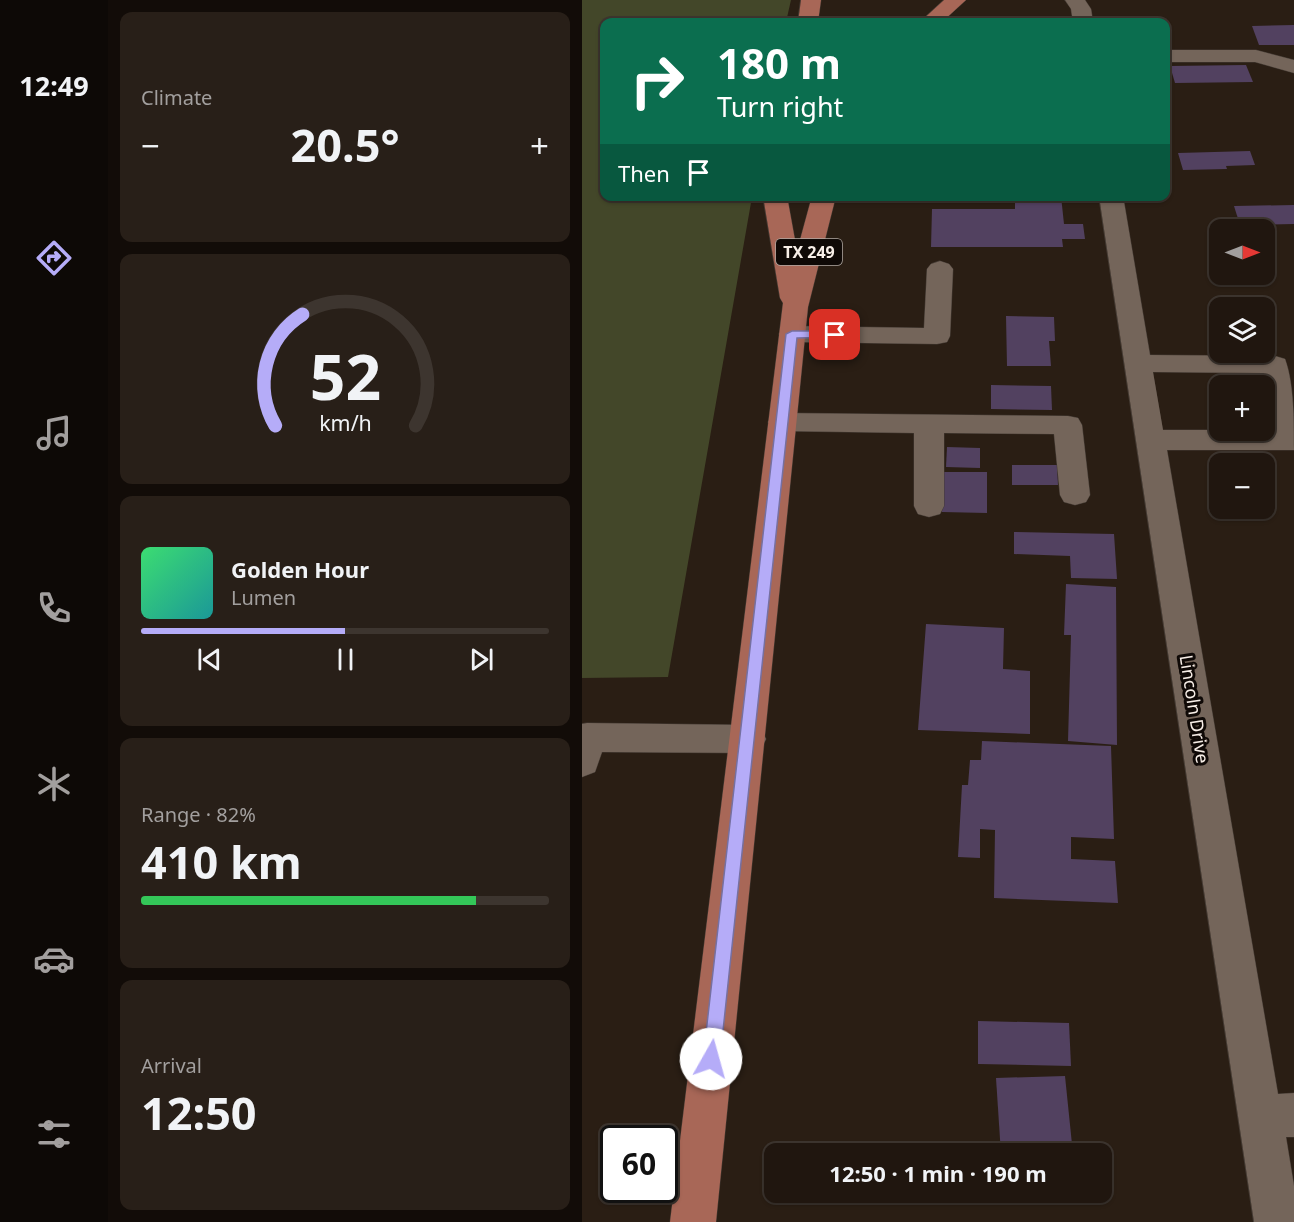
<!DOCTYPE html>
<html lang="en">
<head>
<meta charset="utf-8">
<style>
  :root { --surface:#20160f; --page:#281f18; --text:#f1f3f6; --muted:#a29f9e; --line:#3d352f; --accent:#b5acf8 }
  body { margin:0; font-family:"Noto Sans",sans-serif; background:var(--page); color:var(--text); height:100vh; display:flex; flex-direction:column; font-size:22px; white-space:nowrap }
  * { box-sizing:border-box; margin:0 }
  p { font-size:20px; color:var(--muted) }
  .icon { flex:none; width:33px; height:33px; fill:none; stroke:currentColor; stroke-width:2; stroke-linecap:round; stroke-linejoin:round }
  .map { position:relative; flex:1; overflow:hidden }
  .sheet { display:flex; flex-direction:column; gap:12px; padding:12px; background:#120c08; width:474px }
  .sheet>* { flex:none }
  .guide { position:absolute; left:18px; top:18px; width:570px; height:183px; border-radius:12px; box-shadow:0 2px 4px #0004,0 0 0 2px var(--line); background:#0b6e4f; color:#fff; overflow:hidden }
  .needle { width:39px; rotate:90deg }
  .fabs { position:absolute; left:627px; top:219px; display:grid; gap:12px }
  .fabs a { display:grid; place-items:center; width:66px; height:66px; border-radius:12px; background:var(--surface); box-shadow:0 2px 4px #0004,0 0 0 2px var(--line); font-size:30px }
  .speed { position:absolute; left:18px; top:1125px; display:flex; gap:12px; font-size:30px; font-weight:700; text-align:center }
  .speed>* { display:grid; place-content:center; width:78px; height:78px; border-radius:50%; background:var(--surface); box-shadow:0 2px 4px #0004,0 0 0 2px var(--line); line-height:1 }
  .speed .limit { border:3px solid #111; border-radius:9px; background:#fff; color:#111 }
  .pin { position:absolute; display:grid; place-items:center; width:51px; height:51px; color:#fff; margin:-26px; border-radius:12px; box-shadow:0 3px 9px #0006 }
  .me { position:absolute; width:66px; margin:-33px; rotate:7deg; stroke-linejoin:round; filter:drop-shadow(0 0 4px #0008) }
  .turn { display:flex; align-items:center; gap:21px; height:126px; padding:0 18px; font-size:27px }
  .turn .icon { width:78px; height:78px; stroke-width:2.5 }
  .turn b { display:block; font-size:42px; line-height:51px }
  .then { display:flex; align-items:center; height:57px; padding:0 18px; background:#0003; gap:12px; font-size:22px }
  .big { font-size:45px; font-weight:700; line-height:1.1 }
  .sheet .tile { flex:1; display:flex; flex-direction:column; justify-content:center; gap:9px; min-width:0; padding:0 21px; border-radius:12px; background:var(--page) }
  .sheet .dial { align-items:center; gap:0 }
  .dial svg { height:156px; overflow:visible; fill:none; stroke:var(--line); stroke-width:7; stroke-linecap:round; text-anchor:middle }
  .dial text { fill:var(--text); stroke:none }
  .song { display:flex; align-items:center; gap:18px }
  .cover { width:72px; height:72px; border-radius:9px; background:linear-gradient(135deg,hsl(140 70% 55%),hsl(180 70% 35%)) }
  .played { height:6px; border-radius:3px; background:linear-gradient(90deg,var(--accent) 50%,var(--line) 50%) }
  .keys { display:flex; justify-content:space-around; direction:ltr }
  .heat { display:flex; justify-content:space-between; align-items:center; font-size:33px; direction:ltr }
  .charge { height:9px; border-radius:4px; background:linear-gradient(90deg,#34c759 82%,var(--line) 0) }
  .trip { position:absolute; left:182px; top:1143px; width:348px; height:60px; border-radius:12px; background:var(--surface); box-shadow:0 2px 4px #0004,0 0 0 2px var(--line); font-weight:700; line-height:60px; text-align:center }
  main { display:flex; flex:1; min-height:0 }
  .dock { display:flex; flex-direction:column; width:108px; justify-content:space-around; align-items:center; background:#0d0906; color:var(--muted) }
  .dock .icon { width:42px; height:42px }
  .dock .on { color:var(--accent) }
  .dock b { font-size:27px; color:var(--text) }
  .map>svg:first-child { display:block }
  .green { fill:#434729 }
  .building { fill:#524160 }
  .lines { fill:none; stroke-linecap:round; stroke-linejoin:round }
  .minor-casing { stroke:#443b34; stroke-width:1 }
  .major-casing { stroke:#443b34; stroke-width:1 }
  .minor { fill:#74655a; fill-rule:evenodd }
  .major { fill:#a86757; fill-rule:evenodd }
  .route { fill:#b5acf8; stroke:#7670a1; stroke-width:1.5 }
  .labels { text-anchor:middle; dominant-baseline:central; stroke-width:6; stroke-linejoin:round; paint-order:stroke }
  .shield { fill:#0f0906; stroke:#b1a9a4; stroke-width:1.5 }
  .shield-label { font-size:16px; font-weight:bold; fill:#f7eee7 }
  .street-label { font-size:18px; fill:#f7eee7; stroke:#0f0906 }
</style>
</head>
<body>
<main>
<nav class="dock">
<b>12:49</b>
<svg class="icon on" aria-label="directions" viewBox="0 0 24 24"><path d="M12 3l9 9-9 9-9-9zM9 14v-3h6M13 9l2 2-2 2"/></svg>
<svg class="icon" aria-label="music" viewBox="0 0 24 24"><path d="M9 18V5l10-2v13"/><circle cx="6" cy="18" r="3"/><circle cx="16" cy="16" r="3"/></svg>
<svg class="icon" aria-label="phone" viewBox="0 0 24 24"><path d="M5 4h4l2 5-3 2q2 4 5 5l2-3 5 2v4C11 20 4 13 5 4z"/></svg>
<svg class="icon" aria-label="climate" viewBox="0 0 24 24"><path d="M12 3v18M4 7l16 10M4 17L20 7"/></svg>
<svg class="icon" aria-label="car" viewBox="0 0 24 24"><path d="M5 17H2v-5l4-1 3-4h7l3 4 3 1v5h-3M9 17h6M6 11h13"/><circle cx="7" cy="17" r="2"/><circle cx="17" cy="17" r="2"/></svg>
<svg class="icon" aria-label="filters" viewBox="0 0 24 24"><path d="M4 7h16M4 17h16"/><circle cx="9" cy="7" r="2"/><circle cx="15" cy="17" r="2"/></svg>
</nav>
<section class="sheet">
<div class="tile"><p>Climate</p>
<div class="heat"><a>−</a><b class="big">20.5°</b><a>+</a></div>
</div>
<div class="tile dial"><svg viewBox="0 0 100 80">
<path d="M14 69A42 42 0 1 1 86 69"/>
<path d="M14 69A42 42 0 0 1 28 12" stroke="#b5acf8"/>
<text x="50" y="56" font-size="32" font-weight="700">52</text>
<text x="50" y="72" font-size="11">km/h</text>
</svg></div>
<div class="tile">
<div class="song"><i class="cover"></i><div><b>Golden Hour</b><p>Lumen</p></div></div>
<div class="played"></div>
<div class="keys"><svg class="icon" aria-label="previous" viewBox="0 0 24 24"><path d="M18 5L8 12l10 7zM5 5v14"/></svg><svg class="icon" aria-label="pause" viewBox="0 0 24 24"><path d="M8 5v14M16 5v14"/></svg><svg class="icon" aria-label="next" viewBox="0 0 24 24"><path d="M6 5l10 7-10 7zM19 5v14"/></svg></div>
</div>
<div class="tile"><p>Range · 82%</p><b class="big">410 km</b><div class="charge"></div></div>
<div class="tile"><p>Arrival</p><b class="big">12:50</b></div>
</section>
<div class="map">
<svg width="712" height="1222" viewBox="0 0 712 1222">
  <rect width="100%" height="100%" fill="#2a1e14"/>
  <path class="green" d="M0 0H209L204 22H22V196L170 197 86 677 0 678Z"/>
  <g class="building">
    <path d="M712 25V45H677L670 26Z"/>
    <path d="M664 65 671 82 593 83 588 66Z"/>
    <path d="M668 151 673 165 644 166 645 169 601 170 596 153Z"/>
    <path d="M433 196H479L482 224H501L503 239H480L481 247H349L350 209H433Z"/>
    <path d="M712 205V224L658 225 652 206Z"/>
    <path d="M424 316 472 317 473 341H467L469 366H425Z"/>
    <path d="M409 385 469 386 470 410 409 409Z"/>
    <path d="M365 447 398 448V468L364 467Z"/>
    <path d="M430 465H475L476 485H430Z"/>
    <path d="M361 472H405V513L360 512Z"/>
    <path d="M432 532 532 534 535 579 489 578 488 556 432 554Z"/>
    <path d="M484 584 534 587 535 745 486 741 489 635H482Z"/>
    <path d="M344 624 422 628 421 669 448 671V734L336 730Z"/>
    <path d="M400 741 529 746 532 839 489 837V859L533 861 536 903 412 898 413 830 398 829V858L376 857 380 785H386L388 760H399Z"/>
    <path d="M396 1021 487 1023 489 1066 396 1064Z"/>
    <path d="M483 1076 491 1154H419L414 1078Z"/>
  </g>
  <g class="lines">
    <defs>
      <g id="minor">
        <path d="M483 0H503L509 9 511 22H491L489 9Z"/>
        <path d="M584 50H674L712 60V73L673 62H584Z"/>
        <path d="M517 196H541L568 355 693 356 703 359C712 383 712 422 712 450H585L696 1094 712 1093V1137H704L712 1186V1222H672ZM571 372 681 373 694 430H581Z"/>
        <path d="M358 261 367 264 371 269 368 336 365 342 355 344 210 342 200 340 197 334 200 328 210 326 342 328 345 269 349 264Z"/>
        <path d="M200 413 486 416 496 418 500 425 508 495 504 502 493 505 482 502 478 495 472 434 362 433V506L358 514 347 517 336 514 332 506V433L200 431 190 429 186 422 190 415Z"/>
        <path d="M5 723 166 725 179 729 184 739 179 749 166 753 20 752 13 772 0 777V724Z"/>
      </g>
      <g id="major">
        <path d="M219 0H239L236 22H216Z"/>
        <path d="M362 0H384L360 22H338Z"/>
        <path d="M181 196H205L215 251 230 196H254L226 307 134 1222H88L201 303 198 298Z"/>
      </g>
    </defs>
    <use href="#minor" class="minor-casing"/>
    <use href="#major" class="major-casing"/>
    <use href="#minor" class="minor"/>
    <use href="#major" class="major"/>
  </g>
  <path class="route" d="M253 331 257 332V337L215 338 138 1059 136 1065 129 1068 123 1065 121 1059 204 334 210 331Z"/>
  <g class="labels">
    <rect class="shield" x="194" y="239" width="66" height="26" rx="4.5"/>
    <g class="shield-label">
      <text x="227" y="252">TX 249</text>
    </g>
    <g class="street-label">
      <text transform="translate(613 709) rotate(81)">Lincoln Drive</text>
    </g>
  </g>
</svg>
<div class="fabs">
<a><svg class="needle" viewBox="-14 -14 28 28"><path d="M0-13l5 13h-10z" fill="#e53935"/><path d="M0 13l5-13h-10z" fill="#a29f9e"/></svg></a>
<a><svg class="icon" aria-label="layers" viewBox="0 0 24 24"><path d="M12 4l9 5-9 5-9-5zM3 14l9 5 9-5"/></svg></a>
<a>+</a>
<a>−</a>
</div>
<div class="speed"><div class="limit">60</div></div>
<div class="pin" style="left:253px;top:335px;background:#d93025"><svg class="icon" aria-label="arrive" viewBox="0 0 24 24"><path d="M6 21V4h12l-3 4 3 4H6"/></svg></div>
<svg class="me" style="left:129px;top:1059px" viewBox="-20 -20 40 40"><circle r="19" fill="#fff"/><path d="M0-13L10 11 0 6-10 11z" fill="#b5acf8"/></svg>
<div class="trip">12:50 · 1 min · 190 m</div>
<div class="guide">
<div class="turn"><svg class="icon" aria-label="right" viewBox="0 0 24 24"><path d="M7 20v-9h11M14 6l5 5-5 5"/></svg><div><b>180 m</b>Turn right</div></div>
<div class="then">Then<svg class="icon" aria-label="arrive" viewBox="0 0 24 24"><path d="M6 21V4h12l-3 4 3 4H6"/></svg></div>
</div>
</div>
</main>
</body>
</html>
